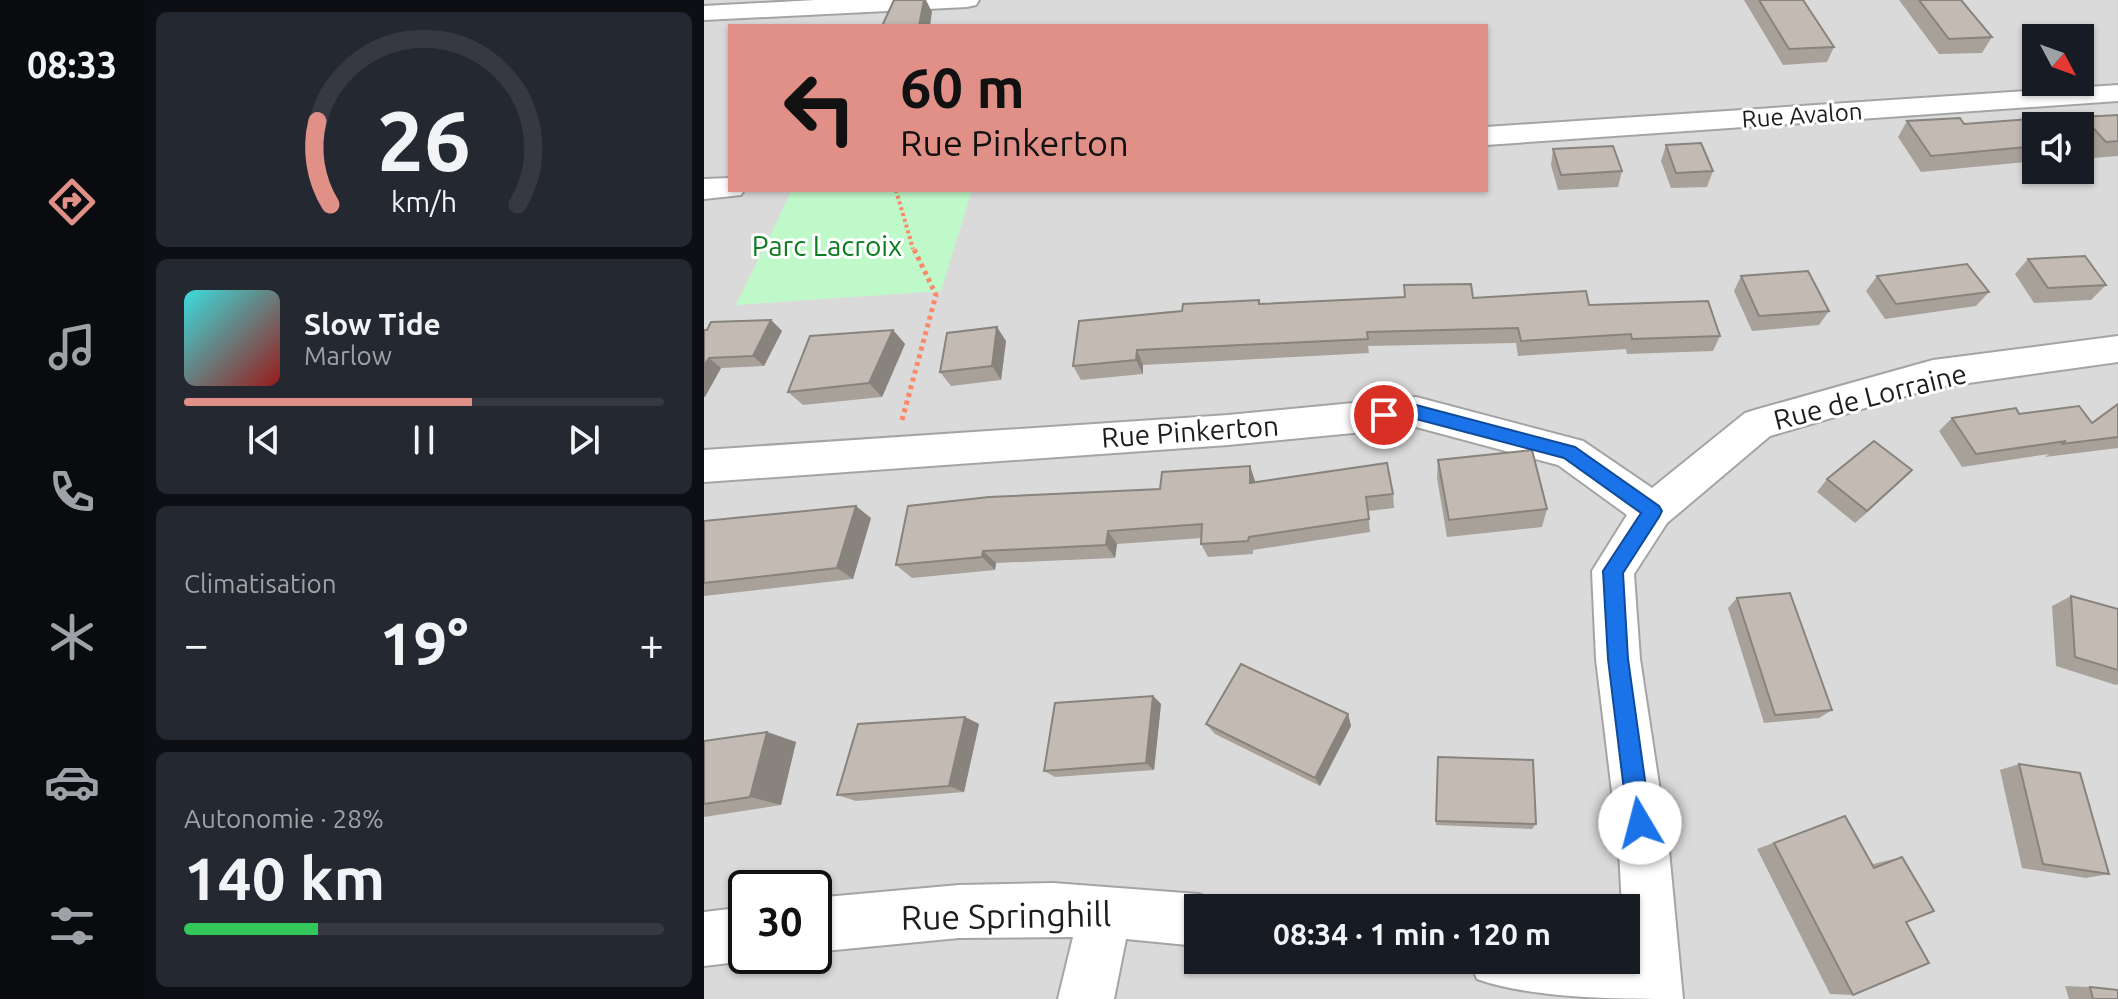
<!DOCTYPE html>
<html lang="fr">
<head>
<meta charset="utf-8">
<style>
  :root { --surface:#171b24; --page:#242831; --text:#f1f3f6; --muted:#9ea1a6; --line:#363941; --accent:#e09087 }
  body { margin:0; font-family:Ubuntu,sans-serif; background:var(--page); color:var(--text); height:100vh; display:flex; flex-direction:column; font-size:30px; white-space:nowrap }
  * { box-sizing:border-box; margin:0 }
  p { font-size:26px; color:var(--muted) }
  .icon { flex:none; width:44px; height:44px; fill:none; stroke:currentColor; stroke-width:2; stroke-linecap:round; stroke-linejoin:round }
  .map { position:relative; flex:1; overflow:hidden }
  .panel { display:flex; flex-direction:column; gap:12px; padding:12px; background:#0d0f14; width:560px }
  .panel>* { flex:none }
  .guide { position:absolute; left:24px; top:24px; width:760px; height:168px; border-radius:0px; box-shadow:0 2px 6px #0004; background:#e09087; color:#111; overflow:hidden }
  .needle { width:52px; rotate:131deg }
  .tools { position:absolute; left:1318px; top:24px; display:grid; gap:16px }
  .tools a { display:grid; place-items:center; width:72px; height:72px; border-radius:0px; background:var(--surface); box-shadow:0 2px 6px #0004; font-size:40px }
  .speed { position:absolute; left:24px; top:870px; display:flex; gap:16px; font-size:40px; font-weight:700; text-align:center }
  .speed>* { display:grid; place-content:center; width:104px; height:104px; border-radius:50%; background:var(--surface); box-shadow:0 2px 6px #0004; line-height:1 }
  .speed .limit { border:4px solid #111; border-radius:12px; background:#fff; color:#111 }
  .pin { position:absolute; display:grid; place-items:center; width:68px; height:68px; color:#fff; margin:-34px; border:4px solid #fff; border-radius:50%; box-shadow:0 2px 8px #0007 }
  .me { position:absolute; width:88px; margin:-44px; rotate:352deg; stroke-linejoin:round; filter:drop-shadow(0 0 6px #0008) }
  .turn { display:flex; align-items:center; gap:28px; height:168px; padding:0 40px; font-size:36px }
  .turn .icon { width:104px; height:104px; stroke-width:2.5 }
  .turn b { display:block; font-size:56px; line-height:68px }
  .big { font-size:60px; font-weight:700; line-height:1.1 }
  .panel .card { flex:1; display:flex; flex-direction:column; justify-content:center; gap:12px; min-width:0; padding:0 28px; border-radius:12px; background:var(--page) }
  .panel .dial { align-items:center; gap:0 }
  .dial svg { height:208px; overflow:visible; fill:none; stroke:var(--line); stroke-width:7; stroke-linecap:round; text-anchor:middle }
  .dial text { fill:var(--text); stroke:none }
  .song { display:flex; align-items:center; gap:24px }
  .cover { width:96px; height:96px; border-radius:12px; background:linear-gradient(135deg,hsl(180 70% 55%),hsl(0 70% 35%)) }
  .played { height:8px; border-radius:4px; background:linear-gradient(90deg,var(--accent) 60%,var(--line) 60%) }
  .keys { display:flex; justify-content:space-around; direction:ltr }
  .heat { display:flex; justify-content:space-between; align-items:center; font-size:44px; direction:ltr }
  .charge { height:12px; border-radius:6px; background:linear-gradient(90deg,#34c759 28%,var(--line) 0) }
  .trip { position:absolute; left:480px; top:894px; width:456px; height:80px; border-radius:0px; background:var(--surface); box-shadow:0 2px 6px #0004; font-weight:700; line-height:80px; text-align:center }
  main { display:flex; flex:1; min-height:0 }
  .tab-bar { display:flex; flex-direction:column; width:144px; justify-content:space-around; align-items:center; background:#090b0e; color:var(--muted) }
  .tab-bar .icon { width:56px; height:56px }
  .tab-bar .on { color:var(--accent) }
  .tab-bar b { font-size:36px; color:var(--text) }
  .map>svg:first-child { display:block }
  .residential { fill:#dbdada; fill-rule:evenodd }
  .park { fill:#bff9ca }
  .lines { fill:none; stroke-linecap:round; stroke-linejoin:round }
  .street-casing { stroke:#a4a4a4; stroke-width:4 }
  .path-far1 { stroke:#fa8869; stroke-width:4; stroke-dasharray:3 3; stroke-linecap:butt }
  .path { stroke:#fa8869; stroke-width:5; stroke-dasharray:4 4; stroke-linecap:butt }
  .street { fill:#fff; fill-rule:evenodd }
  .wall { fill:#a8a19a }
  .shaded-wall { fill:#88837d }
  .building { fill:#c3bbb3; stroke:#88837d; stroke-width:2 }
  .route { fill:#1a73e8; stroke:#114b97; stroke-width:2 }
  .labels { text-anchor:middle; dominant-baseline:central; stroke-width:6; stroke-linejoin:round; paint-order:stroke }
  .far-street-label { font-size:24px; fill:#1d1d1d; stroke:#fff }
  .park-label { font-size:28px; fill:#0b7c21; stroke:#fff }
  .street-label { font-size:28px; fill:#1d1d1d; stroke:#fff }
  .near-street-label { font-size:34px; fill:#1d1d1d; stroke:#fff }
</style>
</head>
<body>
<main>
<nav class="tab-bar">
<b>08:33</b>
<svg class="icon on" aria-label="directions" viewBox="0 0 24 24"><path d="M12 3l9 9-9 9-9-9zM9 14v-3h6M13 9l2 2-2 2"/></svg>
<svg class="icon" aria-label="music" viewBox="0 0 24 24"><path d="M9 18V5l10-2v13"/><circle cx="6" cy="18" r="3"/><circle cx="16" cy="16" r="3"/></svg>
<svg class="icon" aria-label="phone" viewBox="0 0 24 24"><path d="M5 4h4l2 5-3 2q2 4 5 5l2-3 5 2v4C11 20 4 13 5 4z"/></svg>
<svg class="icon" aria-label="climate" viewBox="0 0 24 24"><path d="M12 3v18M4 7l16 10M4 17L20 7"/></svg>
<svg class="icon" aria-label="car" viewBox="0 0 24 24"><path d="M5 17H2v-5l4-1 3-4h7l3 4 3 1v5h-3M9 17h6M6 11h13"/><circle cx="7" cy="17" r="2"/><circle cx="17" cy="17" r="2"/></svg>
<svg class="icon" aria-label="filters" viewBox="0 0 24 24"><path d="M4 7h16M4 17h16"/><circle cx="9" cy="7" r="2"/><circle cx="15" cy="17" r="2"/></svg>
</nav>
<section class="panel">
<div class="card dial"><svg viewBox="0 0 100 80">
<path d="M14 69A42 42 0 1 1 86 69"/>
<path d="M14 69A42 42 0 0 1 9 37" stroke="#e09087"/>
<text x="50" y="56" font-size="32" font-weight="700">26</text>
<text x="50" y="72" font-size="11">km/h</text>
</svg></div>
<div class="card">
<div class="song"><i class="cover"></i><div><b>Slow Tide</b><p>Marlow</p></div></div>
<div class="played"></div>
<div class="keys"><svg class="icon" aria-label="previous" viewBox="0 0 24 24"><path d="M18 5L8 12l10 7zM5 5v14"/></svg><svg class="icon" aria-label="pause" viewBox="0 0 24 24"><path d="M8 5v14M16 5v14"/></svg><svg class="icon" aria-label="next" viewBox="0 0 24 24"><path d="M6 5l10 7-10 7zM19 5v14"/></svg></div>
</div>
<div class="card"><p>Climatisation</p>
<div class="heat"><a>−</a><b class="big">19°</b><a>+</a></div>
</div>
<div class="card"><p>Autonomie · 28%</p><b class="big">140 km</b><div class="charge"></div></div>
</section>
<div class="map">
<svg width="1414" height="999" viewBox="0 0 1414 999">
  <rect width="100%" height="100%" fill="#efece3"/>
  <path class="residential" d="M0 0H1414V999H0ZM26 26H782V190H26ZM1332 38H1376V82H1332ZM1332 126H1376V170H1332ZM42 888H110V956H42ZM494 908H922V960H494Z"/>
  <path class="park" d="M88 190H268L237 291 32 305Z"/>
  <g class="lines">
    <defs>
      <g id="street">
        <path d="M112 0H275L272 5 263 7 0 20V6Z"/>
        <path d="M1414 85V101L782 145V127Z"/>
        <path d="M26 178V190H40L37 195 0 199V179Z"/>
        <path d="M1414 336V362L1229 388 1066 436 963 523 930 574 936 659 965 850 979 999C917 999 829 999 773 979L765 960H922V908H918L915 850 892 659 888 571 923 515 854 465 712 427 524 445 0 482V450L524 415 712 397 879 441 948 488 1041 413 1054 409 1229 360Z"/>
        <path d="M349 883 494 894 513 901 516 908H494V946L422 939 410 999H354L369 937 255 938 110 952V898L255 885Z"/>
        <path d="M42 907V956H53L42 961 0 966V912Z"/>
      </g>
    </defs>
    <use href="#street" class="street-casing"/>
    <path class="path-far1" d="M192 190 209 249"/>
    <path class="path" d="M198 420 232 295 209 247"/>
    <use href="#street" class="street"/>
  </g>
  <g class="wall">
    <path d="M1040 0H1099L1130 47 1123 62 1079 65Z"/>
    <path d="M1195 0H1257L1288 37 1278 53 1235 54Z"/>
    <path d="M1414 115V156L1389 158 1376 143V126H1372L1379 117Z"/>
    <path d="M1203 121 1332 126V161L1217 172 1194 137Z"/>
    <path d="M962 145 1009 171 1003 187 967 188 957 161Z"/>
    <path d="M849 149 918 171 914 187 854 190 847 165Z"/>
    <path d="M1324 259 1402 285 1387 300 1330 303 1311 274Z"/>
    <path d="M1037 276 1125 311 1115 325 1048 331 1030 291Z"/>
    <path d="M1173 276 1285 292 1272 306 1181 319 1162 291Z"/>
    <path d="M769 298 885 305 1016 336 1009 351 923 354 922 349 814 356 812 343 664 346 665 353 439 365V374L377 380 369 366 478 311 556 304Z"/>
    <path d="M67 320 78 331 60 366 17 368 0 398V330Z"/>
    <path d="M189 330 201 344 178 397 99 405 84 392Z"/>
    <path d="M302 341 297 380 247 386 236 372Z"/>
    <path d="M1414 404V448L1341 457 1345 454 1258 467 1235 431 1248 418 1315 414 1388 423Z"/>
    <path d="M734 460 843 509 838 527 743 537 733 478Z"/>
    <path d="M546 466 551 482 689 494 690 508 664 511 666 532 549 550V554L504 557 497 544 498 538 413 544 411 558 292 563 291 570 208 578 192 565 456 489Z"/>
    <path d="M1208 470 1151 523 1113 492 1123 479Z"/>
    <path d="M167 518 149 579 0 596V521Z"/>
    <path d="M1367 596 1414 609V684L1412 685 1352 666 1348 606Z"/>
    <path d="M1033 598 1128 710 1115 718 1060 723 1024 608Z"/>
    <path d="M449 696 457 704 450 770 351 777 340 771Z"/>
    <path d="M644 714 647 726 616 786 511 734 502 724Z"/>
    <path d="M261 717 275 724 260 792 152 801 133 795Z"/>
    <path d="M63 732 92 742 77 805 0 817V741Z"/>
    <path d="M734 757 832 824 828 829 732 825Z"/>
    <path d="M1315 764 1405 874 1382 878 1318 868 1296 770Z"/>
    <path d="M1121 823 1169 864 1198 857 1149 995 1126 994 1053 849Z"/>
    <path d="M1361 986 1386 987 1414 999H1365Z"/>
  </g>
  <g class="shaded-wall">
    <path d="M220 0H222L228 12 226 26H215Z"/>
    <path d="M67 320 78 331 60 366 49 356Z"/>
    <path d="M293 327 302 341 297 380 288 366Z"/>
    <path d="M189 330 201 344 178 397 165 383Z"/>
    <path d="M433 350 439 365V374L432 360Z"/>
    <path d="M5 358 17 368 1 397 0 396V366Z"/>
    <path d="M546 466 551 481V497L546 483Z"/>
    <path d="M1208 470 1195 483 1151 523 1163 511Z"/>
    <path d="M152 506 167 518 149 579 133 568Z"/>
    <path d="M404 531 413 544 411 558 402 545Z"/>
    <path d="M279 551 292 563 291 570 278 557Z"/>
    <path d="M449 696 457 704 450 770 442 763Z"/>
    <path d="M644 714 647 726 616 786 611 778Z"/>
    <path d="M261 717 275 724 260 792 245 786Z"/>
    <path d="M63 732 92 742 77 805 46 797Z"/>
  </g>
  <g class="building">
    <path d="M190 0H220L215 26H178Z"/>
    <path d="M1055 0H1099L1130 47 1085 49Z"/>
    <path d="M1215 0H1257L1288 37 1245 39Z"/>
    <path d="M1414 115V141L1402 142 1379 117Z"/>
    <path d="M1256 118 1260 124 1341 118 1347 126H1332V146L1227 156 1203 121Z"/>
    <path d="M997 143 1009 171 972 173 962 145Z"/>
    <path d="M909 146 918 171 857 175 849 149Z"/>
    <path d="M1381 256 1402 285 1344 288 1324 259Z"/>
    <path d="M1263 264 1285 292 1192 304 1173 276Z"/>
    <path d="M1104 271 1125 311 1055 316 1037 276Z"/>
    <path d="M767 284 769 298 882 291 885 305 1004 301 1016 336 928 339 927 334 817 341 814 328 663 332 664 339 433 350 432 360 369 366 375 321 478 311 479 304 555 300V304L701 297 700 285Z"/>
    <path d="M67 320 49 356 5 358 0 366V330H3L7 322Z"/>
    <path d="M293 327 288 366 236 372 243 333Z"/>
    <path d="M189 330 165 383 84 392 106 336Z"/>
    <path d="M1414 404V437L1357 444 1362 441 1272 454 1248 418 1312 408 1315 414 1375 406 1388 423Z"/>
    <path d="M1170 441 1208 470 1163 511 1123 479Z"/>
    <path d="M828 450 843 509 745 520 734 460Z"/>
    <path d="M683 463 689 494 662 497 665 519 545 537 544 541 497 544 498 524 404 531 402 545 279 551 278 557 192 565 204 506 285 497 456 489 458 472 546 466V483Z"/>
    <path d="M152 506 133 568 0 583V521Z"/>
    <path d="M1086 593 1128 710 1071 715 1033 598Z"/>
    <path d="M1367 596 1414 609V670L1371 657Z"/>
    <path d="M537 664 644 714 611 778 502 724Z"/>
    <path d="M449 696 442 763 340 771 351 703Z"/>
    <path d="M261 717 245 786 133 795 154 724Z"/>
    <path d="M63 732 46 797 0 804V741Z"/>
    <path d="M734 757 829 760 832 824 732 821Z"/>
    <path d="M1315 764 1376 773 1405 874 1339 864Z"/>
    <path d="M1141 816 1170 868 1198 857 1230 911 1202 922 1225 963 1149 995 1070 843Z"/>
    <path d="M1386 987 1414 990V999H1389Z"/>
  </g>
  <path class="route" d="M712 405 871 447 955 506 958 511 955 517 919 573 924 659 947 823 944 831 936 834 928 831 924 823 904 659 899 571 937 513 860 458 712 419 680 422 672 415 680 408Z"/>
  <g class="labels">
    <g class="far-street-label">
      <text transform="translate(1098 115) rotate(-4)">Rue Avalon</text>
    </g>
    <g class="park-label">
      <text x="123" y="245">Parc Lacroix</text>
    </g>
    <g class="street-label">
      <text transform="translate(1166 396) rotate(-14)">Rue de Lorraine</text>
      <text transform="translate(486 431) rotate(-4)">Rue Pinkerton</text>
    </g>
    <g class="near-street-label">
      <text transform="translate(302 915) rotate(-1)">Rue Springhill</text>
    </g>
  </g>
</svg>
<div class="tools">
<a><svg class="needle" viewBox="-14 -14 28 28"><path d="M0-13l5 13h-10z" fill="#e53935"/><path d="M0 13l5-13h-10z" fill="#9ea1a6"/></svg></a>
<a><svg class="icon" aria-label="sound" viewBox="0 0 24 24"><path d="M4 9h4l5-4v14l-5-4H4zM17 9q2 3 0 6"/></svg></a>
</div>
<div class="speed"><div class="limit">30</div></div>
<div class="pin" style="left:680px;top:415px;background:#d93025"><svg class="icon" aria-label="arrive" viewBox="0 0 24 24"><path d="M6 21V4h12l-3 4 3 4H6"/></svg></div>
<svg class="me" style="left:936px;top:823px" viewBox="-20 -20 40 40"><circle r="19" fill="#fff"/><path d="M0-13L10 11 0 6-10 11z" fill="#1a73e8"/></svg>
<div class="trip">08:34 · 1 min · 120 m</div>
<div class="guide">
<div class="turn"><svg class="icon" aria-label="left" viewBox="0 0 24 24"><path d="M17 20v-9H6M10 6l-5 5 5 5"/></svg><div><b>60 m</b>Rue Pinkerton</div></div>
</div>
</div>
</main>
</body>
</html>
